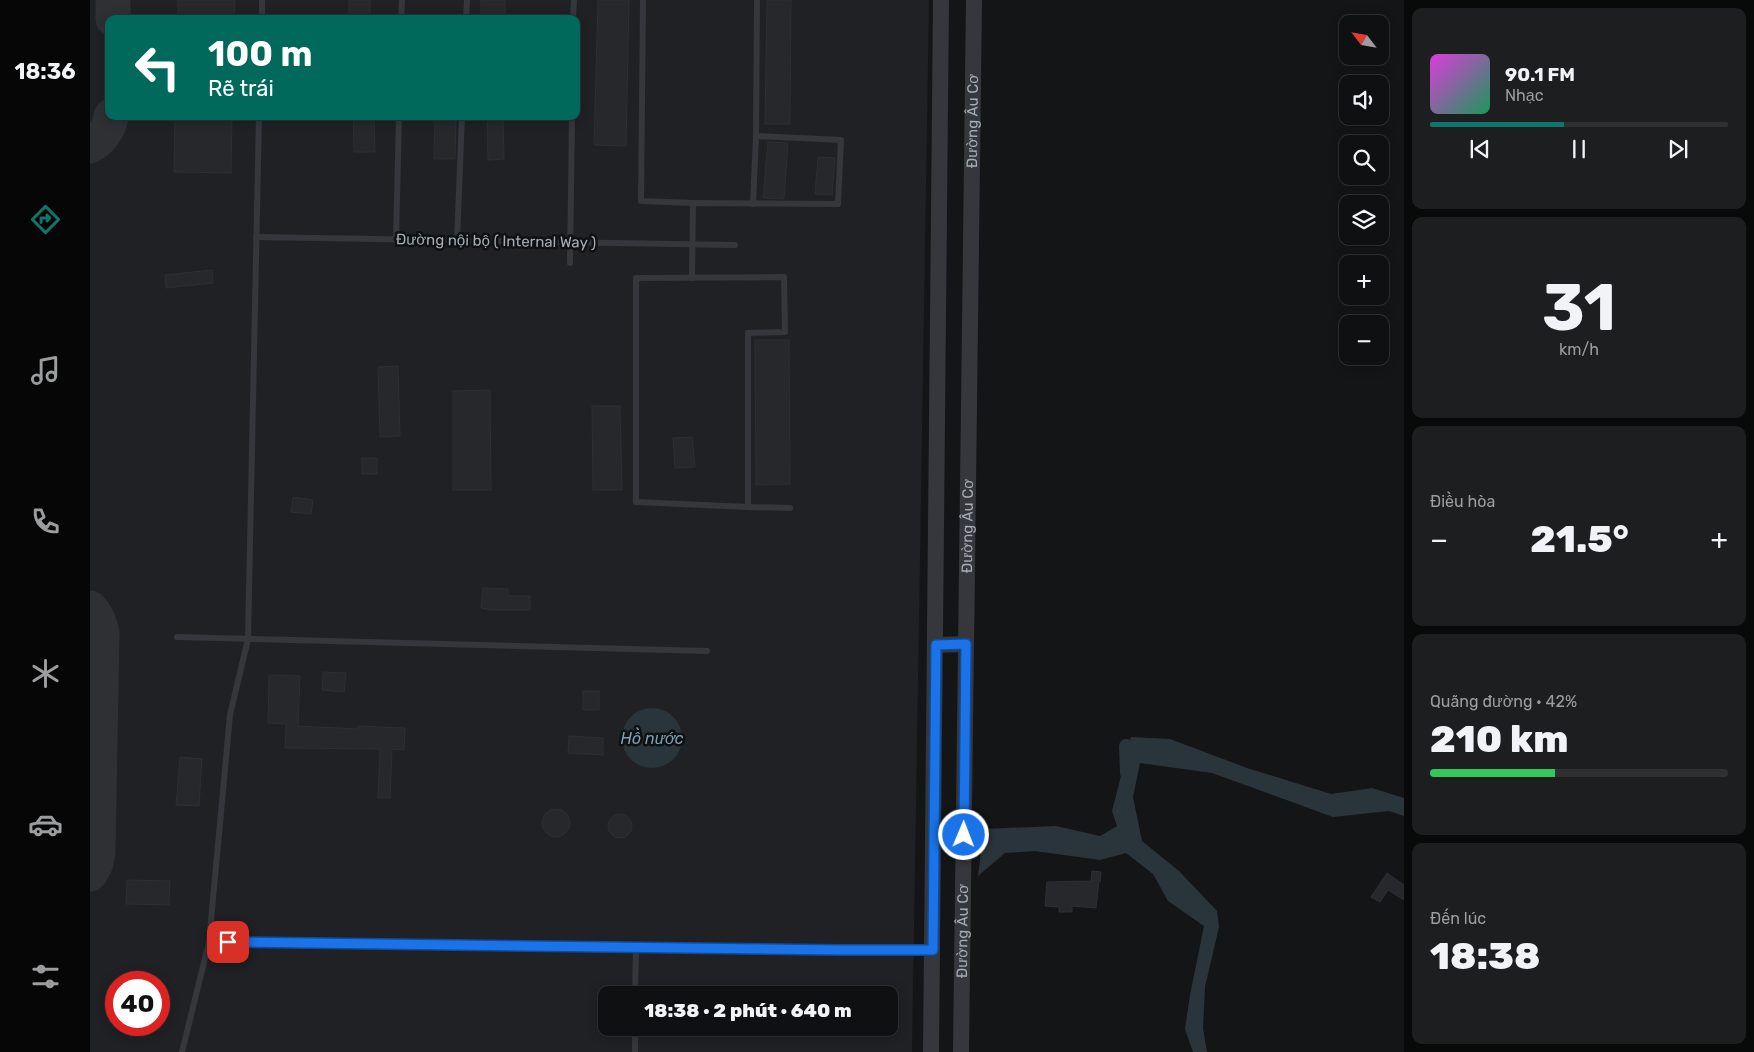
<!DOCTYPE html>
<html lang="vi">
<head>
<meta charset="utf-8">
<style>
  :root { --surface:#0f1011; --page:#1d1e1f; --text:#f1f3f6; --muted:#9b9d9f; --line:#2f3031; --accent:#0f766e }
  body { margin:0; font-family:Rubik,sans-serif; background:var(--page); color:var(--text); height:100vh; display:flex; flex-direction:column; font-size:19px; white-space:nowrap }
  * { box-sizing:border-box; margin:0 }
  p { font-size:16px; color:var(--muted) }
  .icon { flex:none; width:28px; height:28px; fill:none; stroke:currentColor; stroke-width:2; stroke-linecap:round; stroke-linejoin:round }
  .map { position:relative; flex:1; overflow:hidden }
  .details { display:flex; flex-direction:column; gap:8px; padding:8px; background:#080909; width:350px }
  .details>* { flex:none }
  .hud { position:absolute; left:15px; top:15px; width:475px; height:105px; border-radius:10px; box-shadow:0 2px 12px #0003,0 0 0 1px var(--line); background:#00695c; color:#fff; overflow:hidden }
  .needle { width:32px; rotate:301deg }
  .tools { position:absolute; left:1249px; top:15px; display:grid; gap:10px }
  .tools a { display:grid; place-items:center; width:50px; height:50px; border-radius:10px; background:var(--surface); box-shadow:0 2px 12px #0003,0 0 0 1px var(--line); font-size:25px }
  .speed { position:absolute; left:15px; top:971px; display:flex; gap:10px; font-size:25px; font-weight:700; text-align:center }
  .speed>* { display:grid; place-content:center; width:65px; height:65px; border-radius:50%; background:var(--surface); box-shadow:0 2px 12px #0003,0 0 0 1px var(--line); line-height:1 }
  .speed .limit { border:8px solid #d22; background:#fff; color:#111 }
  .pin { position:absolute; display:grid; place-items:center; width:42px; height:42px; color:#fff; margin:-21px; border-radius:10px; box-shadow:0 2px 8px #0006 }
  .me { position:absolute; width:55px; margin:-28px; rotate:1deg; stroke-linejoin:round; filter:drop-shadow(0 0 4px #0008) }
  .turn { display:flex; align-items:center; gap:18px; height:105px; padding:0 20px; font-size:22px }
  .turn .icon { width:65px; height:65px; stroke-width:2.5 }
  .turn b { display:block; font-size:35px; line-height:42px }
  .big { font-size:38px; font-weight:800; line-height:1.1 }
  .details .widget { flex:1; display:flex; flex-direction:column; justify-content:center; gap:8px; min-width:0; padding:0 18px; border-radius:10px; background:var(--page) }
  .details .dial { align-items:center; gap:0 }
  .dial b { font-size:65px; line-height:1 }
  .song { display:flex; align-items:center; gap:15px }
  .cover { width:60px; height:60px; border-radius:8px; background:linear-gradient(135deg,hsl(300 70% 55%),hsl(150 70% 35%)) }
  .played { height:5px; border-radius:2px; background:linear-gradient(90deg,var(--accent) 45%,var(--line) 45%) }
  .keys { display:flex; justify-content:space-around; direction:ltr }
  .heat { display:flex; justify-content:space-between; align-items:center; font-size:28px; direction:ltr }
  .charge { height:8px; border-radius:4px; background:linear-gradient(90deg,#34c759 42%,var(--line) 0) }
  .trip { position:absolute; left:508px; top:986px; width:300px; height:50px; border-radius:10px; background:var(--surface); box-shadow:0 2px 12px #0003,0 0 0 1px var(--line); font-weight:800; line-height:50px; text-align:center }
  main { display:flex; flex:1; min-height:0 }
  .menu { display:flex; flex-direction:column; width:90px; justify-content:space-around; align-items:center; background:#060607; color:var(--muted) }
  .menu .icon { width:35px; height:35px }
  .menu .on { color:var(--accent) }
  .menu b { font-size:22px; color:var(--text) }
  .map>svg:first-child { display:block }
  .built { fill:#202124; fill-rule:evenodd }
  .water { fill:#2a353b }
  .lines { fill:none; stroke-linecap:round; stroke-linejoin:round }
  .canal { stroke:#2a353b; stroke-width:14 }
  .taxiway { stroke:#2e3034; stroke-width:35 }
  .building { fill:#27282b; stroke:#2e2f33 }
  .service { stroke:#35373c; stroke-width:6 }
  .tertiary { stroke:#35373c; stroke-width:16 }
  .route-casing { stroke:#114b97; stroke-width:12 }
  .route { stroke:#1a73e8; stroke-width:9 }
  .labels { text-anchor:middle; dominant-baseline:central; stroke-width:5; stroke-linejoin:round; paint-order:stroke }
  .street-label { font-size:15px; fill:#a5adb8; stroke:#0f1011 }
  .water-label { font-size:16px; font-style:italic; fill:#7aa0b5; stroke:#0f1011 }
</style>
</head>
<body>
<main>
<nav class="menu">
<b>18:36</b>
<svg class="icon on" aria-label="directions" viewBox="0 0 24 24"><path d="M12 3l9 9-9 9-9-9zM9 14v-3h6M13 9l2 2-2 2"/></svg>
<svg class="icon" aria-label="music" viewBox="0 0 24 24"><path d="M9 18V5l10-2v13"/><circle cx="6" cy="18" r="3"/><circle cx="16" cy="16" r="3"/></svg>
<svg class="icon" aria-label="phone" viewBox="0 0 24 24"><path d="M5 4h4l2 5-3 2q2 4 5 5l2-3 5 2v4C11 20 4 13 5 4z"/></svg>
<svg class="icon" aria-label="climate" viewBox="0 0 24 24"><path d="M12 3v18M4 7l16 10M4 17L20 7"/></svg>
<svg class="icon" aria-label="car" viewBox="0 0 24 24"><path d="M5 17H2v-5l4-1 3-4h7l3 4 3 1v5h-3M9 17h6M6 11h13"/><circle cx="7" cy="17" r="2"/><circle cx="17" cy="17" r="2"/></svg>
<svg class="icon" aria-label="filters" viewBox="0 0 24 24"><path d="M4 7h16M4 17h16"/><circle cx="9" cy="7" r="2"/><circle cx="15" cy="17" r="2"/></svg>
</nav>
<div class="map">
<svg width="1314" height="1052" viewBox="0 0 1314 1052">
  <rect width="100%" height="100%" fill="#141517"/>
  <path class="built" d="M0 0H839L822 1052H0ZM19 19H486V116H19ZM26 982H69V1025H26ZM516 995H799V1028H516Z"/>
  <g class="water">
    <circle cx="562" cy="738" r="30"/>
    <path d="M1041 737 1080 739 1157 768 1241 794 1282 788 1314 798V816L1299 811 1243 817 1122 773 1050 763 1043 797 1052 841 1089 871 1127 911 1129 927 1115 987 1113 1028 1117 1052H1103L1095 1029 1100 995 1114 926 1078 901 1063 874 1036 853 1010 860 945 851 915 853 888 876 894 829 966 826 1010 836 1027 826 1022 811Z"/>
  </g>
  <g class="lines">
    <path class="canal" d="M1037 773 1036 746 1057 751"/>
    <g class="taxiway">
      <path d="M23 19V0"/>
      <path d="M0 146C11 140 20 128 21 116"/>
      <path d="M0 608C7 615 10 622 12 633L8 852 6 863 0 874"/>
    </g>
  </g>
  <g class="building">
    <path d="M88 0H145L144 19H88Z"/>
    <path d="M259 0H280V18L259 19Z"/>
    <rect x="391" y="0" width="24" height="19"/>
    <path d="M508 0H539L536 146 504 145Z"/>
    <path d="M677 0H701L700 124H675Z"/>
    <path d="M85 116H142L141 173 84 172Z"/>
    <path d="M263 116H284L285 152H264Z"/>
    <path d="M345 116H366L365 159H344Z"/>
    <path d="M397 116H413L414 159 398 160Z"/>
    <path d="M678 142 698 143 694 199 673 198Z"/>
    <path d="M728 157 745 158 742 195 725 194Z"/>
    <path d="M122 270 123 283 76 288 75 275Z"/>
    <path d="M665 340H699L700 484 666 485Z"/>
    <path d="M308 366 310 436 290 437 288 367Z"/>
    <path d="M400 390 401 490H363V391Z"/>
    <path d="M502 406H530L532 490H503Z"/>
    <path d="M602 437 605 467 585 468 583 438Z"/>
    <rect x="272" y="458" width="15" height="16"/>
    <path d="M203 497 223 500 221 514 201 512Z"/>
    <path d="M393 588 418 589V596H440V610H401L391 608Z"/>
    <path d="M233 672 256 673 254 692 232 690Z"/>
    <path d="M179 675 210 676 208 726 268 729V726L315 728 314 750 302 749 300 798H288L290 749 195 748 196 724 178 723Z"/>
    <rect x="493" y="691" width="16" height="19"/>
    <path d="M479 736 513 738V755L478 753Z"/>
    <path d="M90 757 112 759 109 806 86 805Z"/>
    <circle cx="466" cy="823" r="14"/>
    <circle cx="530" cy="826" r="12"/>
    <path d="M1002 871 1011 872 1010 882 1009 881 1006 908 982 906V912H969V907L955 906 957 882 1003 881H1001Z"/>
    <path d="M1297 873 1314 885V900L1298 890 1290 902 1281 897Z"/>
    <path d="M37 880 80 881 79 905 36 904Z"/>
  </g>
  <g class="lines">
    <g class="service">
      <path d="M553 0 551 201 603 203"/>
      <path d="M172 19V0"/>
      <path d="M311 19 312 0"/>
      <path d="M376 19 377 0"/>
      <path d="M483 19 484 0"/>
      <path d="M169 116 158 639 140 715 119 942 752 950H842"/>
      <path d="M663 204 666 136"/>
      <path d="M166 237 645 245"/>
      <path d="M306 240 309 116"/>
      <path d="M367 241 372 116"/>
      <path d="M480 263 482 116"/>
      <path d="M694 277 695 332 658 333V507L546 502V278Z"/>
      <path d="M602 278 603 203 748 204 751 140 666 136 667 0"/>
      <path d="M658 507 700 508"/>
      <path d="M87 637 617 651"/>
      <path d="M545 995 546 946"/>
      <path d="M92 1052 119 942"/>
      <path d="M545 1052V1028"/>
    </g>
    <g class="tertiary">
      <path d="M845 645 876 644"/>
      <path d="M841 1052 851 0"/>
      <path id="s1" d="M871 1052 884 0"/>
    </g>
  </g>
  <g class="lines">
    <defs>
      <path id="route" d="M138 942 752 950H843L846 645 876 644 874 835"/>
    </defs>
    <use href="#route" class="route-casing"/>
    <use href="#route" class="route"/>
  </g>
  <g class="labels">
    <g class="street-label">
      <text stroke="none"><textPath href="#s1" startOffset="931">Đường Âu Cơ</textPath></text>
      <text transform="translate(406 241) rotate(1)">Đường nội bộ ( Internal Way )</text>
      <text stroke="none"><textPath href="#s1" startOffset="526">Đường Âu Cơ</textPath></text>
      <text stroke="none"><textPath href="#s1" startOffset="121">Đường Âu Cơ</textPath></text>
    </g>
    <g class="water-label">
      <text x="562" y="738">Hồ nước</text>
    </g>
  </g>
</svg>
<div class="tools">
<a><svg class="needle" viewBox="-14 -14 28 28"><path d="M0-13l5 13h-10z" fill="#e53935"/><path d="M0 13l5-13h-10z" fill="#9b9d9f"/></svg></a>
<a><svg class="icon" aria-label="sound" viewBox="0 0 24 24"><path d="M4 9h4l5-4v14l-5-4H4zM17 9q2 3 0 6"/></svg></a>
<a><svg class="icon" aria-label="search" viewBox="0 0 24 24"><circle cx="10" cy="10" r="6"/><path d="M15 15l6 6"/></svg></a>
<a><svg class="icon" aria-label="layers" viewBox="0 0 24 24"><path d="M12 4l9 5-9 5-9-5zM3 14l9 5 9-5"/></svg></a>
<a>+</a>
<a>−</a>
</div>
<div class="speed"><div class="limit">40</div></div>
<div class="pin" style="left:138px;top:942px;background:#d93025"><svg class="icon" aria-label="arrive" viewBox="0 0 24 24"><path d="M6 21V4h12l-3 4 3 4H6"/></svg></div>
<svg class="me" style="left:874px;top:835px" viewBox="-20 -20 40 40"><circle r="17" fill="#1a73e8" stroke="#fff" stroke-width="3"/><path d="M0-11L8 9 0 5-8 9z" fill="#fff"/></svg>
<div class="trip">18:38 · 2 phút · 640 m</div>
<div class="hud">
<div class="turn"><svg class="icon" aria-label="left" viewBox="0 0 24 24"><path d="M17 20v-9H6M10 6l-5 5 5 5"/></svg><div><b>100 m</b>Rẽ trái</div></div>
</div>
</div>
<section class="details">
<div class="widget">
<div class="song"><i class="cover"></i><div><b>90.1 FM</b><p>Nhạc</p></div></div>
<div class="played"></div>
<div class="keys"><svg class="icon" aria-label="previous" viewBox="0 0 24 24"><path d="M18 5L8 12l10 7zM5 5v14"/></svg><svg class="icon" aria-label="pause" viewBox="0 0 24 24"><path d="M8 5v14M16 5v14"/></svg><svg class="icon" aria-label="next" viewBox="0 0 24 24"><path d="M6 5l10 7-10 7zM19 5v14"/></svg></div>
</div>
<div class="widget dial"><b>31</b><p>km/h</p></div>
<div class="widget"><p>Điều hòa</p>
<div class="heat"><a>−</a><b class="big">21.5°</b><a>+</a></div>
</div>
<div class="widget"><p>Quãng đường · 42%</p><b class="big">210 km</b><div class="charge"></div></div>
<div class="widget"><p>Đến lúc</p><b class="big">18:38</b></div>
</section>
</main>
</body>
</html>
